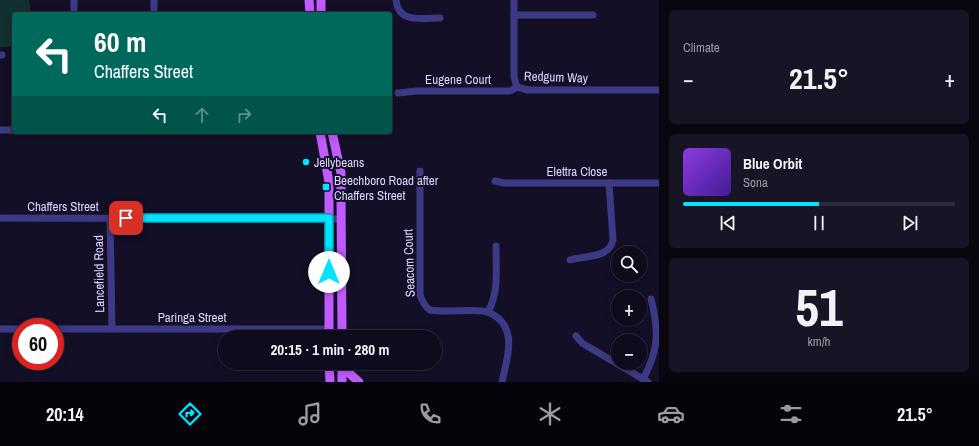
<!DOCTYPE html>
<html lang="en">
<head>
<meta charset="utf-8">
<style>
  :root { --surface:#0e0b1c; --page:#171425; --text:#f1f3f6; --muted:#9b9ba3; --line:#2e2b3b; --accent:#00e5ff }
  body { margin:0; font-family:"Archivo Narrow",sans-serif; background:var(--page); color:var(--text); height:100vh; display:flex; flex-direction:column; font-size:15px; white-space:nowrap }
  * { box-sizing:border-box; margin:0 }
  p { font-size:13px; color:var(--muted) }
  .icon { flex:none; width:22px; height:22px; fill:none; stroke:currentColor; stroke-width:2; stroke-linecap:round; stroke-linejoin:round }
  .map { position:relative; flex:1; overflow:hidden }
  .panel { display:flex; flex-direction:column; gap:10px; padding:10px; background:#08060f; width:320px }
  .panel>* { flex:none }
  .top-card { position:absolute; left:12px; top:12px; width:380px; height:122px; border-radius:4px; box-shadow:0 2px 10px #0003,0 0 0 1px var(--line); background:#00695c; color:#fff; overflow:hidden }
  .controls { position:absolute; left:611px; top:246px; display:grid; gap:8px }
  .controls a { display:grid; place-items:center; width:36px; height:36px; border-radius:50%; background:var(--surface); box-shadow:0 2px 10px #0003,0 0 0 1px var(--line); font-size:20px }
  .speed { position:absolute; left:12px; top:318px; display:flex; gap:8px; font-size:20px; font-weight:700; text-align:center }
  .speed>* { display:grid; place-content:center; width:52px; height:52px; border-radius:50%; background:var(--surface); box-shadow:0 2px 10px #0003,0 0 0 1px var(--line); line-height:1 }
  .speed .limit { border:6px solid #d22; background:#fff; color:#111 }
  .pin { position:absolute; display:grid; place-items:center; width:34px; height:34px; color:#fff; margin:-17px; border-radius:8px; box-shadow:0 2px 6px #0006 }
  .me { position:absolute; width:44px; margin:-22px; rotate:0deg; stroke-linejoin:round; filter:drop-shadow(0 0 3px #0008) }
  .turn { display:flex; align-items:center; gap:14px; height:84px; padding:0 16px; font-size:18px }
  .turn .icon { width:52px; height:52px; stroke-width:2.5 }
  .turn b { display:block; font-size:28px; line-height:34px }
  .lanes { display:flex; align-items:center; height:38px; padding:0 16px; background:#0003; justify-content:center; gap:20px; direction:ltr }
  .lanes .off { opacity:.35 }
  .big { font-size:30px; font-weight:800; line-height:1.1 }
  .panel .card { flex:1; display:flex; flex-direction:column; justify-content:center; gap:6px; min-width:0; padding:0 14px; border-radius:6px; background:var(--page) }
  .panel .dial { align-items:center; gap:0 }
  .dial b { font-size:52px; line-height:1 }
  .song { display:flex; align-items:center; gap:12px }
  .cover { width:48px; height:48px; border-radius:6px; background:linear-gradient(135deg,hsl(270 70% 55%),hsl(260 70% 35%)) }
  .played { height:4px; border-radius:2px; background:linear-gradient(90deg,var(--accent) 50%,var(--line) 50%) }
  .keys { display:flex; justify-content:space-around; direction:ltr }
  .heat { display:flex; justify-content:space-between; align-items:center; font-size:22px; direction:ltr }
  .trip { position:absolute; left:218px; top:330px; width:224px; height:40px; border-radius:20px; background:var(--surface); box-shadow:0 2px 10px #0003,0 0 0 1px var(--line); font-weight:800; line-height:40px; text-align:center }
  .tabs { display:flex; height:64px; justify-content:space-around; align-items:center; background:#06040b; color:var(--muted) }
  .tabs .icon { width:28px; height:28px }
  .tabs .selected { color:var(--accent) }
  .tabs b { font-size:18px; color:var(--text) }
  main { display:flex; flex:1; min-height:0 }
  .map>svg:first-child { display:block }
  .green { fill:#12302f }
  .lines { fill:none; stroke-linecap:round; stroke-linejoin:round }
  .minor { stroke:#3d3a85; stroke-width:7 }
  .major { stroke:#c25bff; stroke-width:9 }
  .route-casing { stroke:#0095a6; stroke-width:10 }
  .route { stroke:#00e5ff; stroke-width:7 }
  .poi-dot { fill:#00e5ff; stroke:#130f26; stroke-width:1.5 }
  .labels { text-anchor:middle; dominant-baseline:central; stroke-width:4; stroke-linejoin:round; paint-order:stroke }
  .street-label { font-size:13px; fill:#d9d4ff; stroke:#130f26 }
  .poi-label { font-size:13px; fill:#d9d4ff; stroke:#130f26; text-anchor:start }
</style>
</head>
<body>
<main>
<div class="map">
<svg width="659" height="382" viewBox="0 0 659 382">
  <rect width="100%" height="100%" fill="#130f26"/>
  <path class="green" d="M0 0H29L31 14H14V44L8 47H0Z"/>
  <g class="lines">
    <g class="minor">
      <path d="M396 0C398 24 423 18 440 18"/>
      <path d="M514 0V77L517 87 528 90H659"/>
      <path d="M74 14V0"/>
      <path d="M154 14V0"/>
      <path d="M514 15H593"/>
      <path d="M0 55H2"/>
      <path d="M398 93 417 91H510L517 87"/>
      <path d="M0 130H14"/>
      <path d="M420 171V295C422 301 424 306 430 310 447 313 465 309 482 311 488 311 494 315 498 318 517 334 506 362 502 382"/>
      <path d="M495 181 504 183H659"/>
      <path d="M0 218 341 219"/>
      <path d="M110 218 112 329"/>
      <path d="M570 260C585 255 609 259 613 240L609 183"/>
      <path d="M488 312C499 292 496 269 496 246"/>
      <path d="M0 329H21"/>
      <path d="M55 329H329"/>
      <path d="M576 336 582 343 648 382"/>
      <path d="M643 379C659 350 659 331 651 299"/>
    </g>
    <g class="major">
      <path d="M309 0 310 14"/>
      <path d="M321 0V14"/>
      <path d="M320 132 329 182V337"/>
      <path d="M332 132 341 173V190L342 337"/>
      <path d="M329 363 330 382"/>
      <path d="M342 363V382"/>
      <path d="M347 363 350 374 359 382"/>
    </g>
  </g>
  <g class="lines">
    <defs>
      <path id="route" d="M126 218H329V272"/>
    </defs>
    <use href="#route" class="route-casing"/>
    <use href="#route" class="route"/>
  </g>
  <g class="poi-dot">
    <circle cx="306" cy="162" r="4"/>
    <rect x="322" y="183" width="8" height="8" rx="2"/>
  </g>
  <g class="labels">
    <g class="street-label">
      <text transform="translate(556 77) rotate(2)">Redgum Way</text>
      <text x="458" y="79">Eugene Court</text>
      <text x="577" y="171">Elettra Close</text>
      <text x="63" y="206">Chaffers Street</text>
      <text transform="translate(409 263) rotate(-92)">Seacom Court</text>
      <text transform="translate(99 274) rotate(-91)">Lancefield Road</text>
      <text x="192" y="317">Paringa Street</text>
    </g>
    <g class="poi-label">
      <text x="314" y="162">Jellybeans</text>
      <text x="334" y="180">Beechboro Road after<tspan x="334" dy="15">Chaffers Street</tspan></text>
    </g>
  </g>
</svg>
<div class="controls">
<a><svg class="icon" aria-label="search" viewBox="0 0 24 24"><circle cx="10" cy="10" r="6"/><path d="M15 15l6 6"/></svg></a>
<a>+</a>
<a>−</a>
</div>
<div class="speed"><div class="limit">60</div></div>
<div class="pin" style="left:126px;top:218px;background:#d93025"><svg class="icon" aria-label="arrive" viewBox="0 0 24 24"><path d="M6 21V4h12l-3 4 3 4H6"/></svg></div>
<svg class="me" style="left:329px;top:272px" viewBox="-20 -20 40 40"><circle r="19" fill="#fff"/><path d="M0-13L10 11 0 6-10 11z" fill="#00e5ff"/></svg>
<div class="trip">20:15 · 1 min · 280 m</div>
<div class="top-card">
<div class="turn"><svg class="icon" aria-label="left" viewBox="0 0 24 24"><path d="M17 20v-9H6M10 6l-5 5 5 5"/></svg><div><b>60 m</b>Chaffers Street</div></div>
<div class="lanes"><svg class="icon" aria-label="left" viewBox="0 0 24 24"><path d="M17 20v-9H6M10 6l-5 5 5 5"/></svg><svg class="icon off" aria-label="ahead" viewBox="0 0 24 24"><path d="M12 20V5M6 11l6-6 6 6"/></svg><svg class="icon off" aria-label="right" viewBox="0 0 24 24"><path d="M7 20v-9h11M14 6l5 5-5 5"/></svg></div>
</div>
</div>
<section class="panel">
<div class="card"><p>Climate</p>
<div class="heat"><a>−</a><b class="big">21.5°</b><a>+</a></div>
</div>
<div class="card">
<div class="song"><i class="cover"></i><div><b>Blue Orbit</b><p>Sona</p></div></div>
<div class="played"></div>
<div class="keys"><svg class="icon" aria-label="previous" viewBox="0 0 24 24"><path d="M18 5L8 12l10 7zM5 5v14"/></svg><svg class="icon" aria-label="pause" viewBox="0 0 24 24"><path d="M8 5v14M16 5v14"/></svg><svg class="icon" aria-label="next" viewBox="0 0 24 24"><path d="M6 5l10 7-10 7zM19 5v14"/></svg></div>
</div>
<div class="card dial"><b>51</b><p>km/h</p></div>
</section>
</main>
<nav class="tabs">
<b>20:14</b>
<svg class="icon selected" aria-label="directions" viewBox="0 0 24 24"><path d="M12 3l9 9-9 9-9-9zM9 14v-3h6M13 9l2 2-2 2"/></svg>
<svg class="icon" aria-label="music" viewBox="0 0 24 24"><path d="M9 18V5l10-2v13"/><circle cx="6" cy="18" r="3"/><circle cx="16" cy="16" r="3"/></svg>
<svg class="icon" aria-label="phone" viewBox="0 0 24 24"><path d="M5 4h4l2 5-3 2q2 4 5 5l2-3 5 2v4C11 20 4 13 5 4z"/></svg>
<svg class="icon" aria-label="climate" viewBox="0 0 24 24"><path d="M12 3v18M4 7l16 10M4 17L20 7"/></svg>
<svg class="icon" aria-label="car" viewBox="0 0 24 24"><path d="M5 17H2v-5l4-1 3-4h7l3 4 3 1v5h-3M9 17h6M6 11h13"/><circle cx="7" cy="17" r="2"/><circle cx="17" cy="17" r="2"/></svg>
<svg class="icon" aria-label="filters" viewBox="0 0 24 24"><path d="M4 7h16M4 17h16"/><circle cx="9" cy="7" r="2"/><circle cx="15" cy="17" r="2"/></svg>
<b>21.5°</b>
</nav>
</body>
</html>
